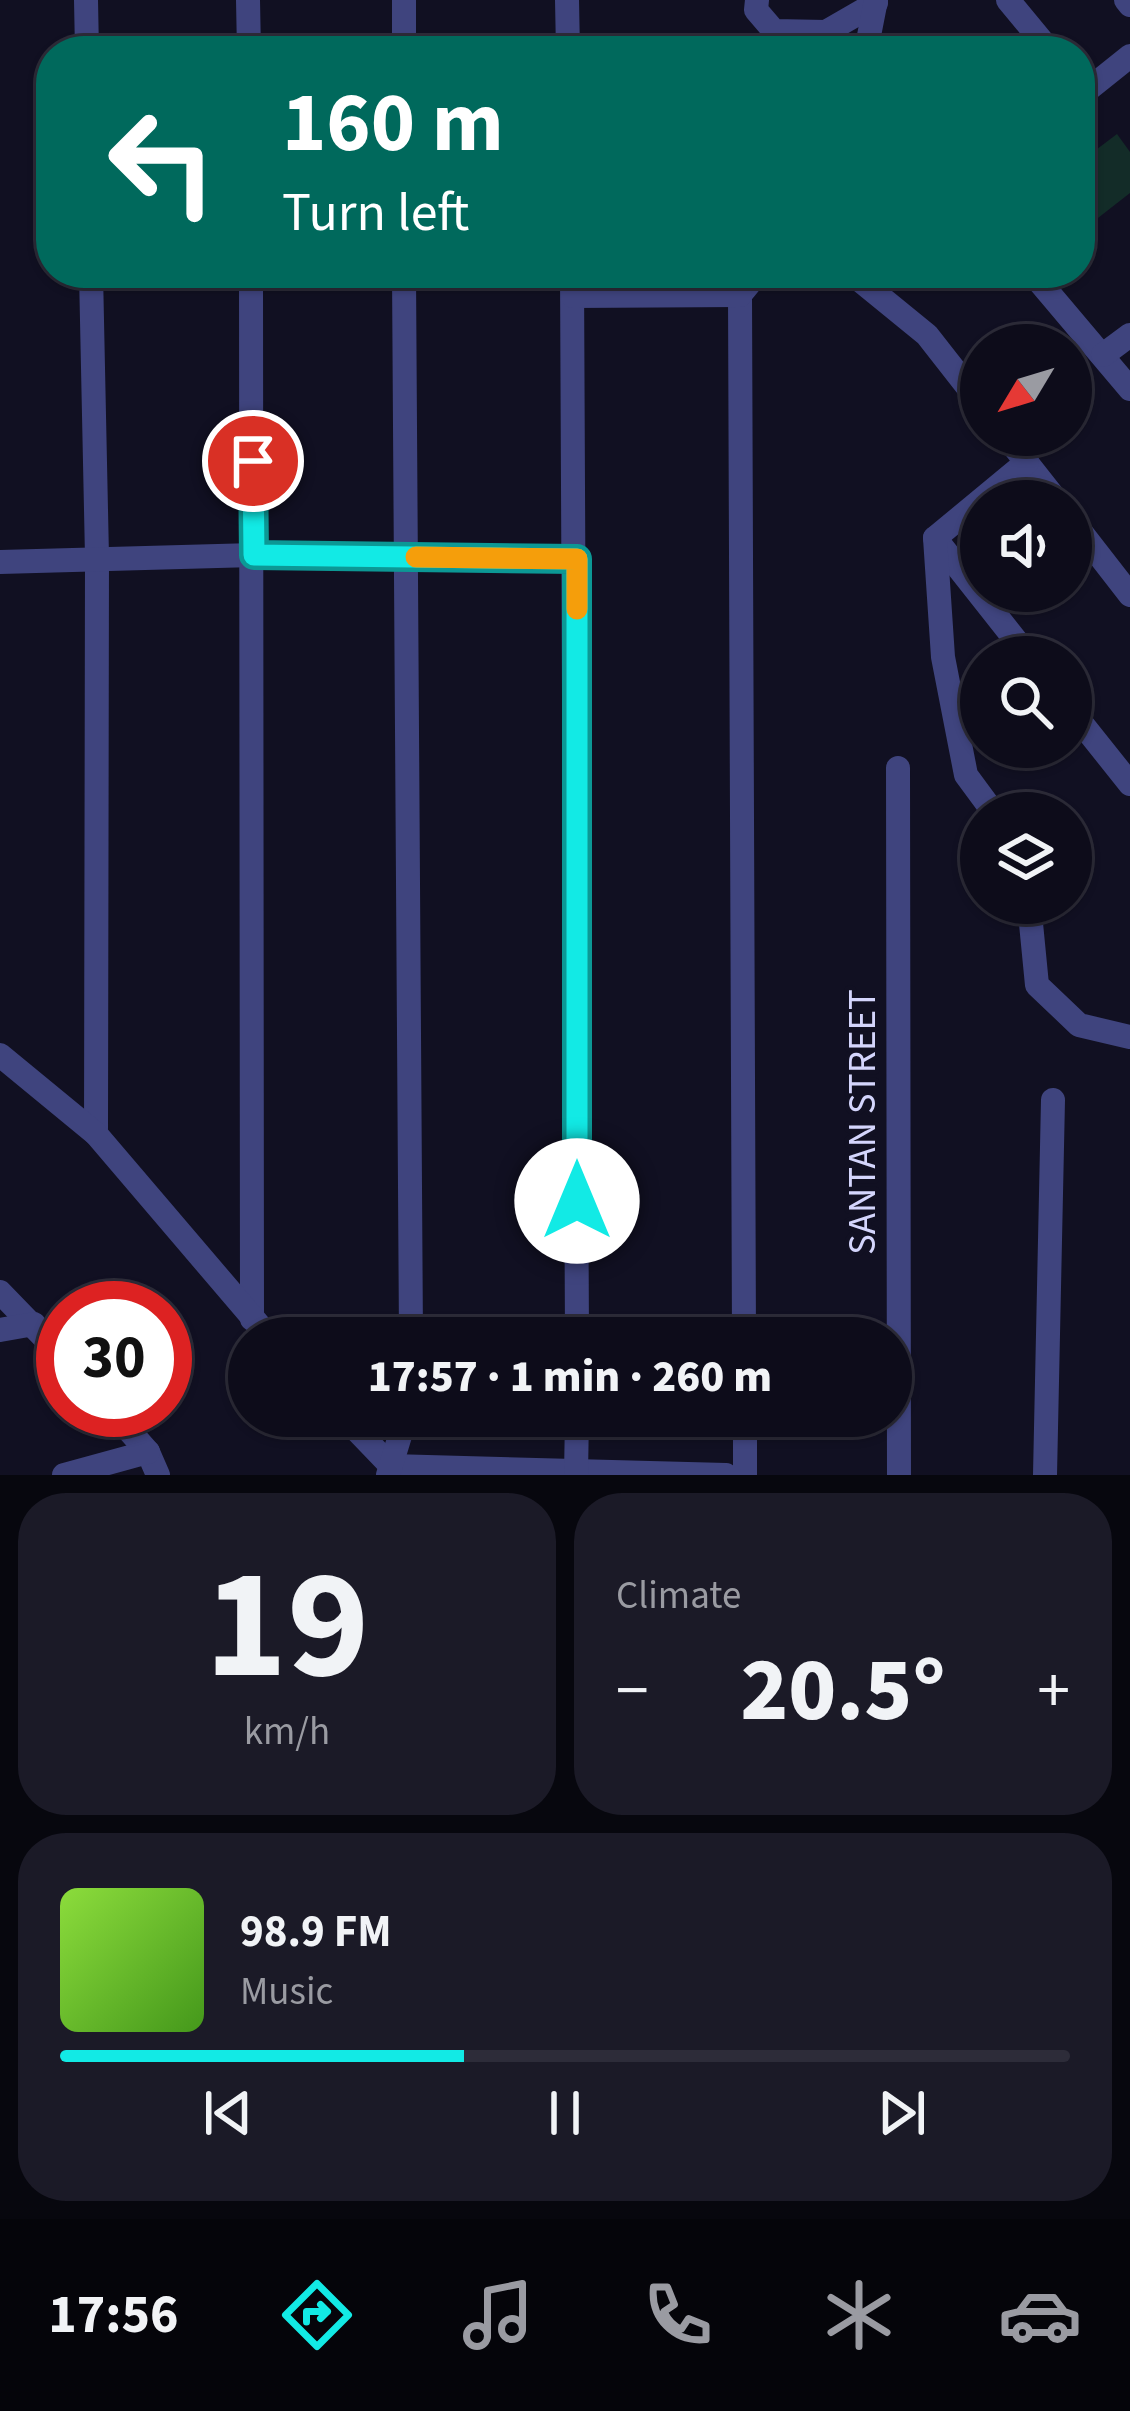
<!DOCTYPE html>
<html lang="en">
<head>
<meta charset="utf-8">
<style>
  :root { --surface:#0d0c1a; --page:#1b1a27; --text:#f1f3f6; --muted:#9a9ba2; --line:#2d2c39; --accent:#12eae5 }
  body { margin:0; font-family:"Source Sans 3",sans-serif; background:var(--page); color:var(--text); height:100vh; display:flex; flex-direction:column; font-size:45px; white-space:nowrap }
  * { box-sizing:border-box; margin:0 }
  p { font-size:39px; color:var(--muted) }
  .icon { flex:none; width:66px; height:66px; fill:none; stroke:currentColor; stroke-width:2; stroke-linecap:round; stroke-linejoin:round }
  .map { position:relative; height:1475px; overflow:hidden }
  .side { display:flex; flex-direction:column; gap:18px; padding:18px; background:#07070e; flex:1 }
  .side>* { flex:none }
  .top-card { position:absolute; left:36px; top:36px; width:1059px; height:252px; border-radius:48px; box-shadow:0 3px 9px #0004,0 0 0 3px var(--line); background:#00695c; color:#fff; overflow:hidden }
  .needle { width:78px; rotate:232deg }
  .buttons { position:absolute; left:960px; top:324px; display:grid; gap:24px }
  .buttons a { display:grid; place-items:center; width:132px; height:132px; border-radius:50%; background:var(--surface); box-shadow:0 3px 9px #0004,0 0 0 3px var(--line); font-size:60px }
  .speed { position:absolute; left:36px; top:1281px; display:flex; gap:24px; font-size:60px; font-weight:700; text-align:center }
  .speed>* { display:grid; place-content:center; width:156px; height:156px; border-radius:50%; background:var(--surface); box-shadow:0 3px 9px #0004,0 0 0 3px var(--line); line-height:1 }
  .speed .limit { border:18px solid #d22; background:#fff; color:#111 }
  .pin { position:absolute; display:grid; place-items:center; width:102px; height:102px; color:#fff; margin:-51px; border:6px solid #fff; border-radius:50%; box-shadow:0 3px 12px #0007 }
  .me { position:absolute; width:132px; margin:-66px; rotate:0deg; stroke-linejoin:round; filter:drop-shadow(0 0 9px #0008) }
  .turn { display:flex; align-items:center; gap:42px; height:252px; padding:0 48px; font-size:54px }
  .turn .icon { width:156px; height:156px; stroke-width:2.5 }
  .turn b { display:block; font-size:84px; line-height:102px }
  .big { font-size:90px; font-weight:800; line-height:1.1 }
  .side .tile { flex:1; display:flex; flex-direction:column; justify-content:center; gap:18px; min-width:0; padding:0 42px; border-radius:48px; background:var(--page) }
  .side .dial { align-items:center; gap:0 }
  .dial b { font-size:156px; line-height:1 }
  .song { display:flex; align-items:center; gap:36px }
  .cover { width:144px; height:144px; border-radius:18px; background:linear-gradient(135deg,hsl(90 70% 55%),hsl(100 70% 35%)) }
  .played { height:12px; border-radius:6px; background:linear-gradient(90deg,var(--accent) 40%,var(--line) 40%) }
  .keys { display:flex; justify-content:space-around; direction:ltr }
  .heat { display:flex; justify-content:space-between; align-items:center; font-size:66px; direction:ltr }
  .side .tiles { flex:1; display:grid; gap:18px; grid-template-columns:1fr 1fr }
  .tile:last-child { grid-column:span 2 }
  .trip { position:absolute; left:228px; top:1317px; width:684px; height:120px; border-radius:60px; background:var(--surface); box-shadow:0 3px 9px #0004,0 0 0 3px var(--line); font-weight:800; line-height:120px; text-align:center }
  .menu { display:flex; height:192px; justify-content:space-around; align-items:center; background:#05050a; color:var(--muted) }
  .menu .icon { width:84px; height:84px }
  .menu .current { color:var(--accent) }
  .menu b { font-size:54px; color:var(--text) }
  .map>svg:first-child { display:block }
  .green { fill:#132c28 }
  .lines { fill:none; stroke-linecap:round; stroke-linejoin:round }
  .minor { stroke:#3f447e; stroke-width:24 }
  .route-casing { stroke:#0c9895; stroke-width:30 }
  .route { stroke:#12eae5; stroke-width:21 }
  .slow { stroke:#f59e0b; stroke-width:21 }
  .labels { text-anchor:middle; dominant-baseline:central; stroke-width:9; stroke-linejoin:round; paint-order:stroke }
  .street-label { font-size:39px; fill:#d4d5fc; stroke:#111022 }
</style>
</head>
<body>
<div class="map">
<svg width="1130" height="1475" viewBox="0 0 1130 1475">
  <rect width="100%" height="100%" fill="#111022"/>
  <path class="green" d="M1117 134 1130 152V193L1080 232V162Z"/>
  <g class="lines">
    <g class="minor">
      <path d="M86 0 87 51"/>
      <path d="M248 0 249 51"/>
      <path d="M404 0V51"/>
      <path d="M567 0 568 51"/>
      <path d="M757 0 756 10 774 31 826 32 876 3"/>
      <path d="M1008 0 1050 51"/>
      <path d="M1126 0 1130 5"/>
      <path d="M866 51 876 0"/>
      <path d="M1080 96 1130 56"/>
      <path d="M91 273 97 557 96 1134"/>
      <path d="M251 273 252 1319"/>
      <path d="M404 273 411 1338"/>
      <path d="M572 273 577 1338"/>
      <path d="M851 273 927 335 981 404"/>
      <path d="M1032 273 1130 389"/>
      <path d="M740 295 744 1338"/>
      <path d="M740 295 758 273"/>
      <path d="M573 296 740 295"/>
      <path d="M1103 355 1130 335"/>
      <path d="M1005 435 1057 501"/>
      <path d="M1071 519 1130 595"/>
      <path d="M935 538 1029 657"/>
      <path d="M0 562 254 555 576 559"/>
      <path d="M1071 710 1130 784"/>
      <path d="M898 768 899 1475"/>
      <path d="M994 813 966 775 943 657 935 538 1027 462"/>
      <path d="M1029 903 1037 985 1079 1025 1130 1037"/>
      <path d="M0 1055 96 1134 270 1338"/>
      <path d="M0 1292 63 1357"/>
      <path d="M0 1330 34 1324"/>
      <path d="M111 1410 148 1452 158 1475"/>
      <path d="M343 1416 391 1466 726 1475"/>
      <path d="M745 1416V1475"/>
      <path d="M64 1475 148 1452"/>
      <path d="M388 1475 406 1416"/>
      <path d="M576 1475 577 1416"/>
      <path d="M1045 1475 1053 1100"/>
    </g>
  </g>
  <g class="lines">
    <defs>
      <path id="route" d="M253 461 254 555 577 559V1201"/>
    </defs>
    <use href="#route" class="route-casing"/>
    <use href="#route" class="route"/>
    <path class="slow" d="M416 557 577 559V609"/>
  </g>
  <g class="labels">
    <g class="street-label">
      <text transform="translate(863 1122) rotate(-90)">SANTAN STREET</text>
    </g>
  </g>
</svg>
<div class="buttons">
<a><svg class="needle" viewBox="-14 -14 28 28"><path d="M0-13l5 13h-10z" fill="#e53935"/><path d="M0 13l5-13h-10z" fill="#9a9ba2"/></svg></a>
<a><svg class="icon" aria-label="sound" viewBox="0 0 24 24"><path d="M4 9h4l5-4v14l-5-4H4zM17 9q2 3 0 6"/></svg></a>
<a><svg class="icon" aria-label="search" viewBox="0 0 24 24"><circle cx="10" cy="10" r="6"/><path d="M15 15l6 6"/></svg></a>
<a><svg class="icon" aria-label="layers" viewBox="0 0 24 24"><path d="M12 4l9 5-9 5-9-5zM3 14l9 5 9-5"/></svg></a>
</div>
<div class="speed"><div class="limit">30</div></div>
<div class="pin" style="left:253px;top:461px;background:#d93025"><svg class="icon" aria-label="arrive" viewBox="0 0 24 24"><path d="M6 21V4h12l-3 4 3 4H6"/></svg></div>
<svg class="me" style="left:577px;top:1201px" viewBox="-20 -20 40 40"><circle r="19" fill="#fff"/><path d="M0-13L10 11 0 6-10 11z" fill="#12eae5"/></svg>
<div class="trip">17:57 · 1 min · 260 m</div>
<div class="top-card">
<div class="turn"><svg class="icon" aria-label="left" viewBox="0 0 24 24"><path d="M17 20v-9H6M10 6l-5 5 5 5"/></svg><div><b>160 m</b>Turn left</div></div>
</div>
</div>
<section class="side">
<div class="tiles">
<div class="tile dial"><b>19</b><p>km/h</p></div>
<div class="tile"><p>Climate</p>
<div class="heat"><a>−</a><b class="big">20.5°</b><a>+</a></div>
</div>
<div class="tile">
<div class="song"><i class="cover"></i><div><b>98.9 FM</b><p>Music</p></div></div>
<div class="played"></div>
<div class="keys"><svg class="icon" aria-label="previous" viewBox="0 0 24 24"><path d="M18 5L8 12l10 7zM5 5v14"/></svg><svg class="icon" aria-label="pause" viewBox="0 0 24 24"><path d="M8 5v14M16 5v14"/></svg><svg class="icon" aria-label="next" viewBox="0 0 24 24"><path d="M6 5l10 7-10 7zM19 5v14"/></svg></div>
</div>
</div>
</section>
<nav class="menu">
<b>17:56</b>
<svg class="icon current" aria-label="directions" viewBox="0 0 24 24"><path d="M12 3l9 9-9 9-9-9zM9 14v-3h6M13 9l2 2-2 2"/></svg>
<svg class="icon" aria-label="music" viewBox="0 0 24 24"><path d="M9 18V5l10-2v13"/><circle cx="6" cy="18" r="3"/><circle cx="16" cy="16" r="3"/></svg>
<svg class="icon" aria-label="phone" viewBox="0 0 24 24"><path d="M5 4h4l2 5-3 2q2 4 5 5l2-3 5 2v4C11 20 4 13 5 4z"/></svg>
<svg class="icon" aria-label="climate" viewBox="0 0 24 24"><path d="M12 3v18M4 7l16 10M4 17L20 7"/></svg>
<svg class="icon" aria-label="car" viewBox="0 0 24 24"><path d="M5 17H2v-5l4-1 3-4h7l3 4 3 1v5h-3M9 17h6M6 11h13"/><circle cx="7" cy="17" r="2"/><circle cx="17" cy="17" r="2"/></svg>
</nav>
</body>
</html>
